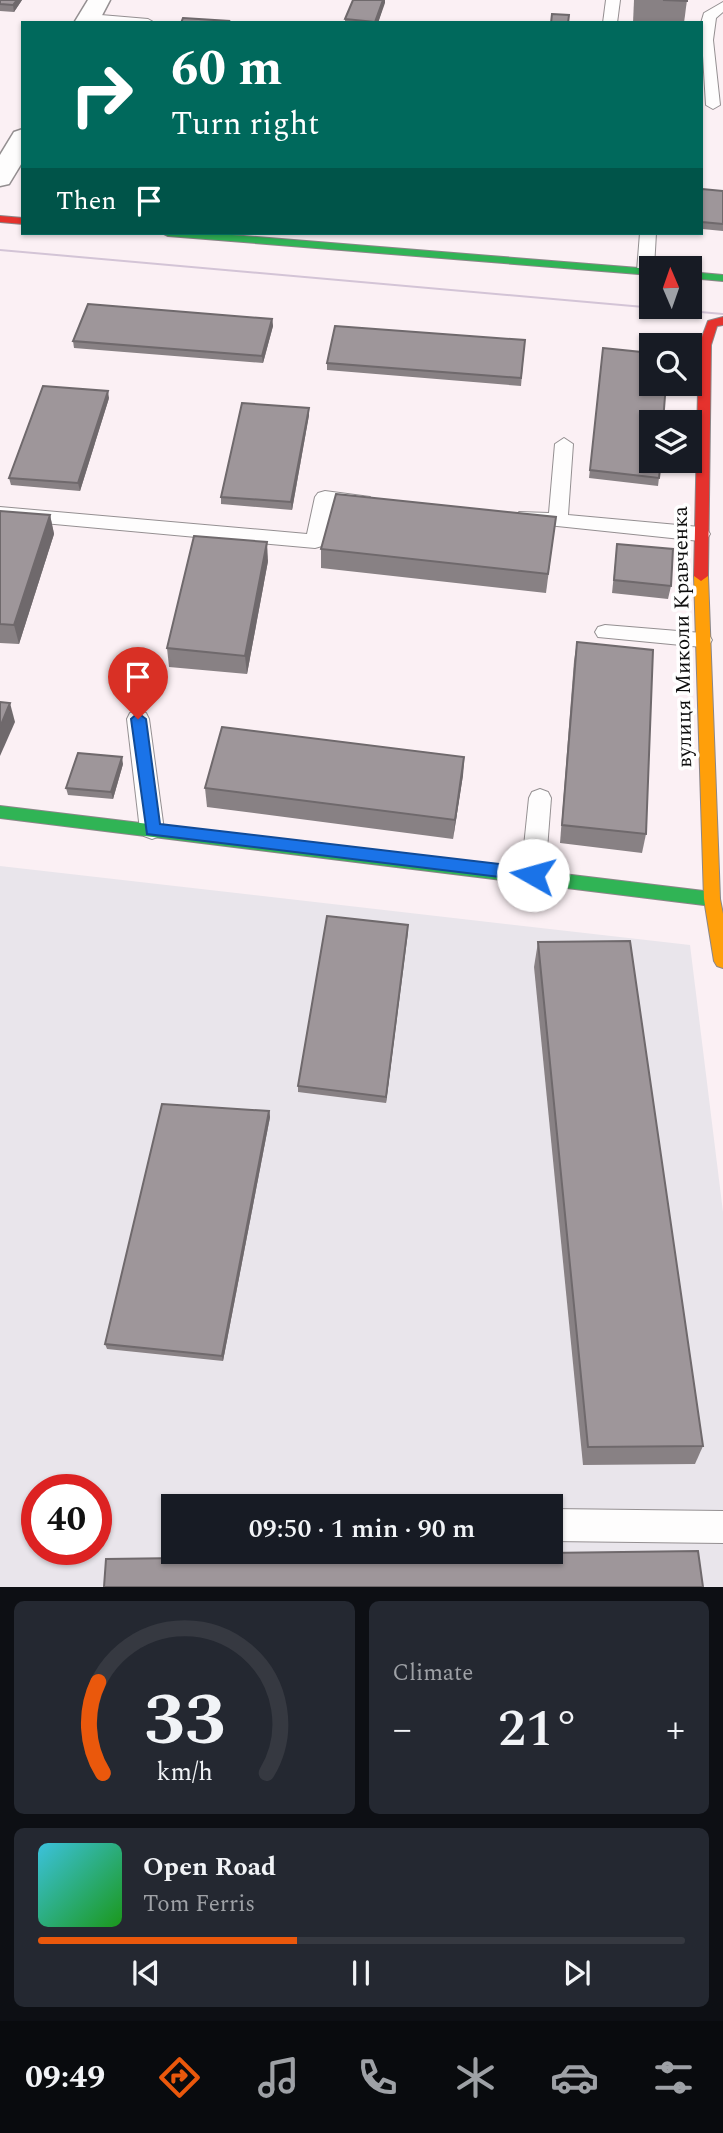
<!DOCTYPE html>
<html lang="en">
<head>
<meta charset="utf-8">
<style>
  :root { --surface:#171b24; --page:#242831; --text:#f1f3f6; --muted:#9ea1a6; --line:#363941; --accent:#ea580c }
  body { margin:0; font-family:Spectral,serif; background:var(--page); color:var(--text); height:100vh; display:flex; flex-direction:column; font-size:26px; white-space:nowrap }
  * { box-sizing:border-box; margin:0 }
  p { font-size:23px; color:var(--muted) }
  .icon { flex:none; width:38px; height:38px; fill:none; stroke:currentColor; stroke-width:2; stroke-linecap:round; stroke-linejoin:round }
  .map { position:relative; height:1587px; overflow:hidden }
  .drawer { display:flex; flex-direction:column; gap:14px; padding:14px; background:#0d0f14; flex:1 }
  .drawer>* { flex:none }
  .hud { position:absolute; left:21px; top:21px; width:682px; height:214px; border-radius:0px; box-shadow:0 2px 5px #0004; background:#00695c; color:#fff; overflow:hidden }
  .needle { width:46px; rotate:358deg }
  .controls { position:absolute; left:639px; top:256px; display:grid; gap:14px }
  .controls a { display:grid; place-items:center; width:63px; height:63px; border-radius:0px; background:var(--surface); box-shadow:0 2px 5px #0004; font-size:35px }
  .speed { position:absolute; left:21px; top:1474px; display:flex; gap:14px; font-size:35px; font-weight:700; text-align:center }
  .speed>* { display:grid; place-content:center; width:91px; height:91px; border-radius:50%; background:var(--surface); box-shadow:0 2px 5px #0004; line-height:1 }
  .speed .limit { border:10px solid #d22; background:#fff; color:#111 }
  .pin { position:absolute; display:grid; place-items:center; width:60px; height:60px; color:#fff; margin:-72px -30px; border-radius:50% 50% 50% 0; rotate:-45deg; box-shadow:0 0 7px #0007 }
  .pin .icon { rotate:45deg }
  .me { position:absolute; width:77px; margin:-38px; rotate:277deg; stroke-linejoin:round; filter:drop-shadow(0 0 5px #0008) }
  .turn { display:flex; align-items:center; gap:24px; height:147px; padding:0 35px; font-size:32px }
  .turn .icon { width:91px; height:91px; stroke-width:2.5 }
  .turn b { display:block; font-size:49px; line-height:60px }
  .then { display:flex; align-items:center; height:66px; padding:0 35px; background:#0003; gap:14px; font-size:26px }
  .big { font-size:52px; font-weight:600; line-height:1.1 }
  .drawer .tile { flex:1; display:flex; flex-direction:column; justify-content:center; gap:10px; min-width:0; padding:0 24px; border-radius:10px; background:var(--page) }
  .drawer .dial { align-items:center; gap:0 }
  .dial svg { height:182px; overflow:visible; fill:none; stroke:var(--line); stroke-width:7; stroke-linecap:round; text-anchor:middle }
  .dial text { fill:var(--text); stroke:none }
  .song { display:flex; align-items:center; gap:21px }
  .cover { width:84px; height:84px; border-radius:10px; background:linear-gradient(135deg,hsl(190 70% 55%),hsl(120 70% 35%)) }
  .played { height:7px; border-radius:4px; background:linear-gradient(90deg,var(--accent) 40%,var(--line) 40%) }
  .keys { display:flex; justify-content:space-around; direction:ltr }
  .heat { display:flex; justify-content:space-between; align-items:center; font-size:38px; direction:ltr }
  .drawer .tiles { flex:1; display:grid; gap:14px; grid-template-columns:1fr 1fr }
  .tile:last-child { grid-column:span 2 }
  .trip { position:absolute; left:161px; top:1494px; width:402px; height:70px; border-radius:0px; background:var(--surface); box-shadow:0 2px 5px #0004; font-weight:600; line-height:70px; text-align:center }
  .menu { display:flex; height:112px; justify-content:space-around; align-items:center; background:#090b0e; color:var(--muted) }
  .menu .icon { width:49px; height:49px }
  .menu .current { color:var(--accent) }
  .menu b { font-size:32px; color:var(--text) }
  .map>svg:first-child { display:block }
  .industrial { fill:#e9e5eb; fill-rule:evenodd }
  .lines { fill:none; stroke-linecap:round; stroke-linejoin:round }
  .lane-casing { stroke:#948f91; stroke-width:2 }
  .street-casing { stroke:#948f91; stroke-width:3 }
  .fast-casing { stroke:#8b8688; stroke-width:2 }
  .slow-casing { stroke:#8b8688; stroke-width:2 }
  .jam-casing { stroke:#8b8688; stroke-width:2 }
  .lane { fill:#fefdfd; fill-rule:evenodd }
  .street { fill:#fefdfd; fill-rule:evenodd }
  .fast { fill:#30b455; fill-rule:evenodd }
  .slow { fill:#ff9f0a; fill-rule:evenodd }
  .jam { fill:#e5322d; fill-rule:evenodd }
  .tram { stroke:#d3c4d6; stroke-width:2 }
  .wall { fill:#888184 }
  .shaded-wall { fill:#6f696c }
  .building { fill:#9e969a; stroke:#6f696c; stroke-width:2 }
  .route { fill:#1a73e8; stroke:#114b97; stroke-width:2 }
  .labels { text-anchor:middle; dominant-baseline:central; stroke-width:7; stroke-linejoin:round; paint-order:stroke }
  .street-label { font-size:21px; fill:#0d0d0d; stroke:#fff }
</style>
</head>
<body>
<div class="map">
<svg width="723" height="1587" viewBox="0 0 723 1587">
  <rect width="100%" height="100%" fill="#fbf0f4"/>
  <path class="industrial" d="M0 866 690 945 723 1212V1587H0ZM37 1489H96V1549H37ZM173 1507H551V1552H173Z"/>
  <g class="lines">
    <defs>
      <g id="lane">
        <path d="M606 0H620L617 23H603Z"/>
        <path d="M723 2V12L716 18 713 40 720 105 713 109 706 105 701 23 704 13Z"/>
        <path d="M89 14 148 19 155 23 84 21V15Z"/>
        <path d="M640 233H656L654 268H651V275L645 276 637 271Z"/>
        <path d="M564 438 573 444 568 515 700 527 707 529 710 534 707 539 700 541 519 522 516 517 519 512 549 513 555 444Z"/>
        <path d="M325 491 370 497 373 501 370 505 333 504 325 541 322 546 315 548 0 519V507L307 534 315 497 318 493Z"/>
        <path d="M605 625 702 633 709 635 712 640 709 645 702 647 598 637 595 632 598 627Z"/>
        <path d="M138 711 146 713 149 719 164 830 160 836 152 839 144 836 140 830 127 719 130 713Z"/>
        <path d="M540 789 548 792 551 798 545 875 541 882 533 884 525 882 521 875 529 798 532 792Z"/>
        <path d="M551 1509 723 1511V1543L551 1541Z"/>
      </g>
      <g id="street">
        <path d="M88 0H110L98 23H74Z"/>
        <path d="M23 129V161L9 184 0 186V155L14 132Z"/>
      </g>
      <g id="fast">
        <path d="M162 233H207L651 269V275L168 236Z"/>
        <path d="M690 272 723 275V281L690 278Z"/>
        <path d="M0 806 712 892 718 894 720 899 718 904 712 906 0 818Z"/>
      </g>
      <path id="slow" d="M701 571 708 576 720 899 723 914V968L717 966 714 961 704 899 694 576Z"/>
      <g id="jam">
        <path d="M0 216 23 218V224L0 222Z"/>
        <path d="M723 317V325L717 326 711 345 708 576 701 581 694 576 699 345 708 321Z"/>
      </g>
    </defs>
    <use href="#lane" class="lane-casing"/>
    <use href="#street" class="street-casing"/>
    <use href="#fast" class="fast-casing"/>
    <use href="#slow" class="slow-casing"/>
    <use href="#jam" class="jam-casing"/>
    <use href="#lane" class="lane"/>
    <use href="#street" class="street"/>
    <use href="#fast" class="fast"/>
    <use href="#slow" class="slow"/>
    <use href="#jam" class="jam"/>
    <path class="tram" d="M0 250 723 314"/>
  </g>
  <g class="wall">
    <path d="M0 0H22L14 12 0 11Z"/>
    <path d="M353 0H385L378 23H345V19Z"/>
    <path d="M634 0H687L684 23H633Z"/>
    <path d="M702 189 723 191V231L702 229Z"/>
    <path d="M272 319 273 326 263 363 74 348 73 341Z"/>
    <path d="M525 340 521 386 327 370V363Z"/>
    <path d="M603 348 659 478 658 486 589 478Z"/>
    <path d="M109 398 80 491 11 485 9 478Z"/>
    <path d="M309 408V415L292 510 221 504V497Z"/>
    <path d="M0 511 50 515 54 534 19 644 0 643Z"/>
    <path d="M556 517 546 593 321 568V549Z"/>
    <path d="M617 544 671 586 668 599 612 593Z"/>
    <path d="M268 561 247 674 169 667 167 648Z"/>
    <path d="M577 642 646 834 642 853 560 843 574 661Z"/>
    <path d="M464 757 463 775 453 839 207 807 205 788Z"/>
    <path d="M123 764 113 799 68 795 66 788Z"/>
    <path d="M408 925 386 1103 298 1092V1086Z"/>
    <path d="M538 942 703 1446 695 1464 583 1465 534 967Z"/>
    <path d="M269 1111 270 1117 223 1361 107 1349 105 1344Z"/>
  </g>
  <g class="shaded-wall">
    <path d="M17 0H22L14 12 13 5Z"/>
    <path d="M383 0H385V3L378 23H375Z"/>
    <path d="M272 319 273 326 263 363 262 356Z"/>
    <path d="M108 391 109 398 80 491 78 483Z"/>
    <path d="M309 408V415L292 510 291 502Z"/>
    <path d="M50 515 54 534 19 644 14 625Z"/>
    <path d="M267 542 268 561 247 674 245 656Z"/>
    <path d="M10 703 15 722 0 756V727Z"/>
    <path d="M122 757 123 764 113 799 111 792Z"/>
    <path d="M464 757 463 775 453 839 455 820Z"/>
    <path d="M408 925V932L386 1103V1097Z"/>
    <path d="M269 1111 270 1117 223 1361 222 1356Z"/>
  </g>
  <g class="building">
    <path d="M0 0H17L13 5 0 4Z"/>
    <path d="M353 0H383L375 22 345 19Z"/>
    <path d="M663 0H687V1Z"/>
    <path d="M552 14 569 15 568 23H551Z"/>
    <path d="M183 18 229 21 228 23H181Z"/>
    <path d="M702 189 723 191V224L702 222Z"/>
    <path d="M88 304 272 319 262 356 73 341Z"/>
    <path d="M335 326 525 340 521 378 327 363Z"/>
    <path d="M603 348 651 353V383H666L663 422H651V460H661L659 478 590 470Z"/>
    <path d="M43 386 108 391 78 483 9 478Z"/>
    <path d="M242 403 309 408 291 502 221 497Z"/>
    <path d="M336 494 556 517 548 574 321 549Z"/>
    <path d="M0 511 50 515 14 625 0 624Z"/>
    <path d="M194 536 267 542 245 656 167 648Z"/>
    <path d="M617 544 673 549 671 586 614 580Z"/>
    <path d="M577 642 653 650 646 834 562 825Z"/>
    <path d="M0 702 10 703 0 727Z"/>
    <path d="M222 727 464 757 455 820 205 788Z"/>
    <path d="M78 753 122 757 111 792 66 788Z"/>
    <path d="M327 916 408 925 386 1097 298 1086Z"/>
    <path d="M630 941 703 1446 588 1447 538 942Z"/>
    <path d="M162 1104 269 1111 222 1356 105 1344Z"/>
    <path d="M698 1551 703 1587H104L106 1559Z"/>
  </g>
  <path class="route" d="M138 713 146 719 160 824 533 868 539 870 541 875 539 880 533 881 147 834 131 719Z"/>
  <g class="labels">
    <g class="street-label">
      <text transform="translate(683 637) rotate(-91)">вулиця Миколи Кравченка</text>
    </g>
  </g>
</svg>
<div class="controls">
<a><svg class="needle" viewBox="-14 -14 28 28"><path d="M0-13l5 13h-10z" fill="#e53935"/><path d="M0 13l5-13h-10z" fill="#9ea1a6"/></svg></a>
<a><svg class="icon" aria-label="search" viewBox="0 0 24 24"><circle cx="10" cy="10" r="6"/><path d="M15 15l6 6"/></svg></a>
<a><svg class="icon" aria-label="layers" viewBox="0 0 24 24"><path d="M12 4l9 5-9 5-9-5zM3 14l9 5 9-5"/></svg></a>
</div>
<div class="speed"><div class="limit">40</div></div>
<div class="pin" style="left:138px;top:719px;background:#d93025"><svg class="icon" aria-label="arrive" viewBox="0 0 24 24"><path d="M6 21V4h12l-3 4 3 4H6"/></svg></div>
<svg class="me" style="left:533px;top:875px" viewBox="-20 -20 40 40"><circle r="19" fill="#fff"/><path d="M0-13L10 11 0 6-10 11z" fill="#1a73e8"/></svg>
<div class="trip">09:50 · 1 min · 90 m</div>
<div class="hud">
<div class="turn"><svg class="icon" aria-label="right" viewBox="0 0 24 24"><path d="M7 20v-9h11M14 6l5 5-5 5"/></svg><div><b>60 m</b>Turn right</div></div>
<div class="then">Then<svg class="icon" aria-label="arrive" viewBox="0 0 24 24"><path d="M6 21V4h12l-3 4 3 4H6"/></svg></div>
</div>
</div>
<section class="drawer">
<div class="tiles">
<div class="tile dial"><svg viewBox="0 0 100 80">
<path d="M14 69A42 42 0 1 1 86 69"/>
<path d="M14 69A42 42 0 0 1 12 29" stroke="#ea580c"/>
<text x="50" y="56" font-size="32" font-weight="700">33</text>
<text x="50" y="72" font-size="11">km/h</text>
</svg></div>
<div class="tile"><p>Climate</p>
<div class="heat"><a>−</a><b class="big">21°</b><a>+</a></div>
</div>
<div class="tile">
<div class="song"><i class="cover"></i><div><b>Open Road</b><p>Tom Ferris</p></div></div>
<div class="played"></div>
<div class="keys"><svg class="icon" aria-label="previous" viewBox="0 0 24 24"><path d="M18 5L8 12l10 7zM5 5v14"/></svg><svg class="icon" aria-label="pause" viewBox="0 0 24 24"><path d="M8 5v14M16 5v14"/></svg><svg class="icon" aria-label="next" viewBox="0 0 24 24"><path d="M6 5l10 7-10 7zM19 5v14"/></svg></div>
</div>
</div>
</section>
<nav class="menu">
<b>09:49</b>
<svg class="icon current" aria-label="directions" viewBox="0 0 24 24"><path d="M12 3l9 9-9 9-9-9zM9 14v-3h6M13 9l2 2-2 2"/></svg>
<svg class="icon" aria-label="music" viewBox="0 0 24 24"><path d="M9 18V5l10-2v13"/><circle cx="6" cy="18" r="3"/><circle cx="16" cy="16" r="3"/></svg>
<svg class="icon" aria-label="phone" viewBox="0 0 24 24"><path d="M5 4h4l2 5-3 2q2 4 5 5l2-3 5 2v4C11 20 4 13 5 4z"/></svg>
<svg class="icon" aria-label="climate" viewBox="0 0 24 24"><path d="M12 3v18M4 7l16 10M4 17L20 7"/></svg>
<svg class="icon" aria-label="car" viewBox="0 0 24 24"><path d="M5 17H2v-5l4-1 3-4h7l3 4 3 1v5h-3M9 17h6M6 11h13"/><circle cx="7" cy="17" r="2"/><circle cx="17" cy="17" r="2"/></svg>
<svg class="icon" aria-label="filters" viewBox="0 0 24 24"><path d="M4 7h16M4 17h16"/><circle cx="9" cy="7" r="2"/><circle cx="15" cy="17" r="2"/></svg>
</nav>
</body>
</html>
